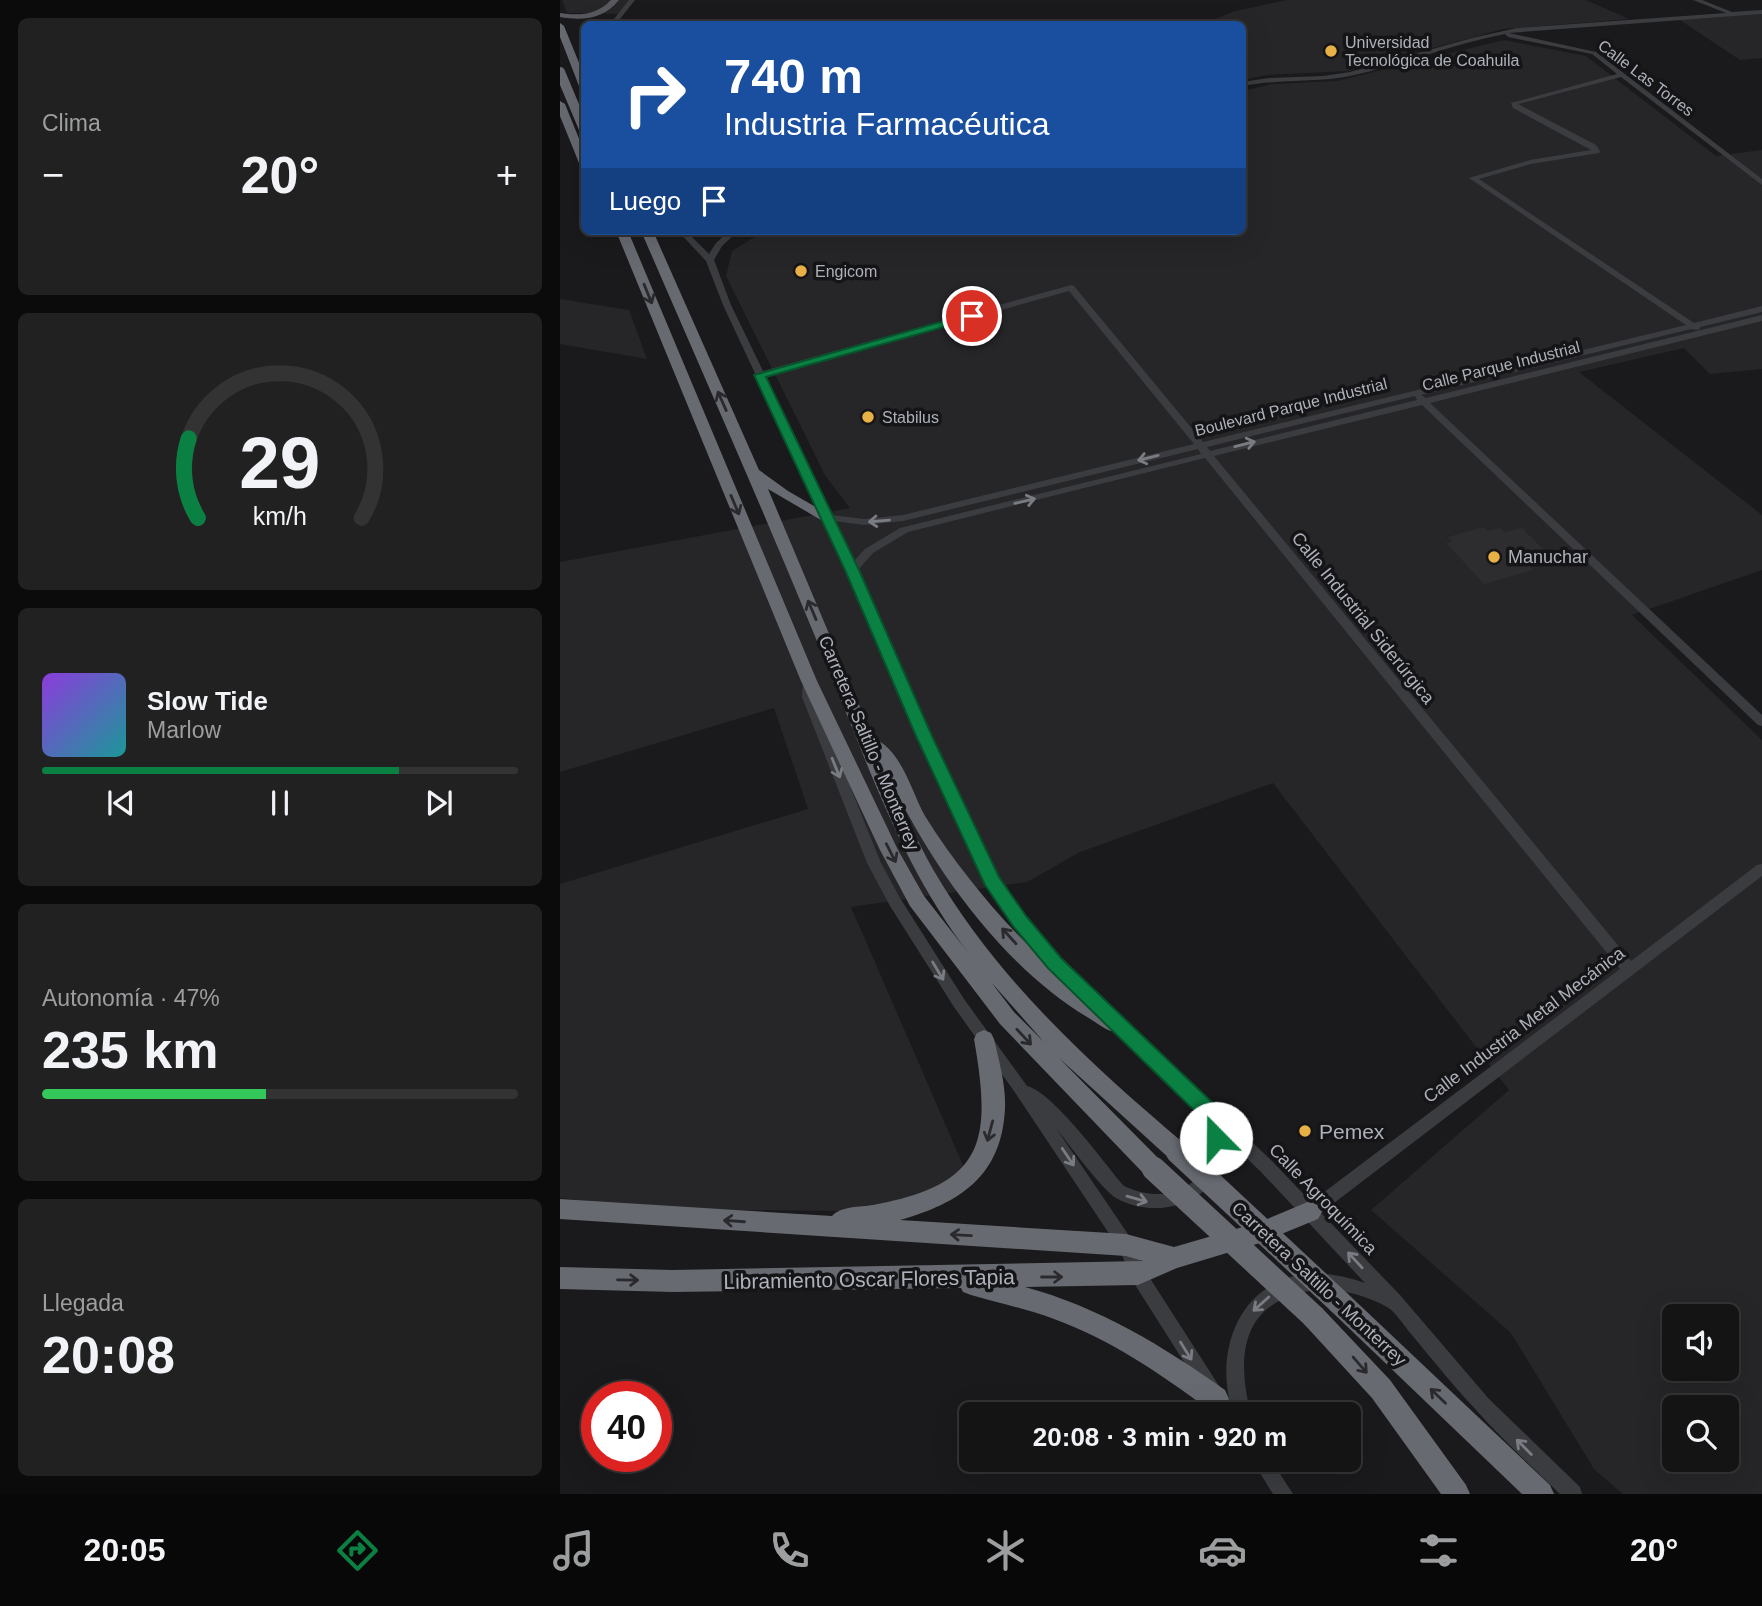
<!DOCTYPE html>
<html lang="es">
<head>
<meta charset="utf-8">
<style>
  :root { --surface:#141415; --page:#212122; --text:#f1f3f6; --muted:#9d9ea0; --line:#333334; --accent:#0b8043 }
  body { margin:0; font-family:Arial,sans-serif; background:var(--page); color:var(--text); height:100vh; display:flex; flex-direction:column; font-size:26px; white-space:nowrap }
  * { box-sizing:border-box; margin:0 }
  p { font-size:23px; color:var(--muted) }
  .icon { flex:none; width:38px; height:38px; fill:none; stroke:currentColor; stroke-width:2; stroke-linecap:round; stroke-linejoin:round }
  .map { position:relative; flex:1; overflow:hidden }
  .drawer { display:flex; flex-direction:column; gap:18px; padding:18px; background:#0b0b0c; width:560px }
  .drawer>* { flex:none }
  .hud { position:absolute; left:21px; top:21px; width:665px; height:214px; border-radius:10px; box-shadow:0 7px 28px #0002,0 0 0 2px var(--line); background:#1a4fa0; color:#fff; overflow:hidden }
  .controls { position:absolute; left:1102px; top:1304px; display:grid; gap:14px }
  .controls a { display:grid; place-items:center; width:77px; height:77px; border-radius:10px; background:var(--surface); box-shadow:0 7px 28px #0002,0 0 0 2px var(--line); font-size:35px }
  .speed { position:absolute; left:21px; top:1381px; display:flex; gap:14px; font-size:35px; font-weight:700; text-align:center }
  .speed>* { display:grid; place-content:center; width:91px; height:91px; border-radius:50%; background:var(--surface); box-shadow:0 7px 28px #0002,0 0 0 2px var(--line); line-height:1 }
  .speed .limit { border:10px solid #d22; background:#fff; color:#111 }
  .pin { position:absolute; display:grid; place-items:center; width:60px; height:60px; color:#fff; margin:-30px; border:4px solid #fff; border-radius:50%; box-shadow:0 2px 7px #0007 }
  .me { position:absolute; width:77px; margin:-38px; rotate:338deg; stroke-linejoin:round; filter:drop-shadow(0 0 5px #0008) }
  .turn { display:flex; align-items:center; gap:24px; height:147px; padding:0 28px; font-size:32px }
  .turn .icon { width:91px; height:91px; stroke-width:2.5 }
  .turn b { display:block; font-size:49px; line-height:60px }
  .then { display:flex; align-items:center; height:66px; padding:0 28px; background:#0003; gap:14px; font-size:26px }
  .big { font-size:52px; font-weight:700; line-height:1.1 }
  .drawer .tile { flex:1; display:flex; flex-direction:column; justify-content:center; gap:10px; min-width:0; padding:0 24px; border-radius:10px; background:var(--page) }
  .drawer .dial { align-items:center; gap:0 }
  .dial svg { height:182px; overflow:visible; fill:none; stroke:var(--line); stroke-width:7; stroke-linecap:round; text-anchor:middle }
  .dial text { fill:var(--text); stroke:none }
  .song { display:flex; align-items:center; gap:21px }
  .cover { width:84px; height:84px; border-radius:10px; background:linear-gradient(135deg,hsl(270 70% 55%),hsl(180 70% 35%)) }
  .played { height:7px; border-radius:4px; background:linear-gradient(90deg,var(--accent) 75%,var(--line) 75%) }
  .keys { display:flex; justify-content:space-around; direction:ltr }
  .heat { display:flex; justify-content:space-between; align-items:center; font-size:38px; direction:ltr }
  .charge { height:10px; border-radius:5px; background:linear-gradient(90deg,#34c759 47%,var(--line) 0) }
  .trip { position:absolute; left:399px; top:1402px; width:402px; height:70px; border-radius:10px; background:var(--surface); box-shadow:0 7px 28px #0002,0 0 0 2px var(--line); font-weight:700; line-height:70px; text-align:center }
  .tabs { display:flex; height:112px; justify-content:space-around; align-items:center; background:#080808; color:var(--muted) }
  .tabs .icon { width:49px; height:49px }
  .tabs .selected { color:var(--accent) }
  .tabs b { font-size:32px; color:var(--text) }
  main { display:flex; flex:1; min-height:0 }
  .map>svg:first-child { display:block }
  .built { fill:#262629; fill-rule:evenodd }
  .building { fill:#2d2d2f }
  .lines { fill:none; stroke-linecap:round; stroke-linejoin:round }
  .minor { fill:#3b3c40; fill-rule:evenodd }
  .major { fill:#57595f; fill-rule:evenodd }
  .highway { fill:#676a71; fill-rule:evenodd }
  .highway-bridge-far1 { stroke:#676a71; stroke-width:10 }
  .highway-bridge { stroke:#676a71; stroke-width:24 }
  .oneway { stroke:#2a2a2e }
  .oneway2 { stroke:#7a7c83 }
  .route { fill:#0b8043; stroke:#07532c; stroke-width:2 }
  .poi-dot { fill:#e7b146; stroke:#151417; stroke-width:2.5 }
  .labels { text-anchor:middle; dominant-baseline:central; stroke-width:7; stroke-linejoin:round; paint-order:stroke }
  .far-poi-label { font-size:16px; fill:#adb1ba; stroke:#151417; text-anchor:start }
  .far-street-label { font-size:16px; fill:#adb1ba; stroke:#151417 }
  .poi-label { font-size:18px; fill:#adb1ba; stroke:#151417; text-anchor:start }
  .street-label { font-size:18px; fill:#adb1ba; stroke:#151417 }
  .near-poi-label { font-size:21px; fill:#adb1ba; stroke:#151417; text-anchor:start }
  .near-street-label { font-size:21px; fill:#adb1ba; stroke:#151417 }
</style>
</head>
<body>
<main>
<section class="drawer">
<div class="tile"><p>Clima</p>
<div class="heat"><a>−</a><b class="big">20°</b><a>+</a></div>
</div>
<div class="tile dial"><svg viewBox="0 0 100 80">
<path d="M14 69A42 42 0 1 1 86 69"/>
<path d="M14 69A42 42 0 0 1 10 34" stroke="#0b8043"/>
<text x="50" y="56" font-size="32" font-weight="700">29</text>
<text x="50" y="72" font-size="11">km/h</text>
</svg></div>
<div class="tile">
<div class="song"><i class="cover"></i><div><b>Slow Tide</b><p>Marlow</p></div></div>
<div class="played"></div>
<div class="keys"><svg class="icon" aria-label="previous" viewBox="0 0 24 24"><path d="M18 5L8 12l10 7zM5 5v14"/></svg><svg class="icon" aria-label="pause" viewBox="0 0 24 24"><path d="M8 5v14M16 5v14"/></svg><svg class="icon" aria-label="next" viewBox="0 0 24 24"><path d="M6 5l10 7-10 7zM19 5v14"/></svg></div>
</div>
<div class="tile"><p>Autonomía · 47%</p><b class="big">235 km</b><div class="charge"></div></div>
<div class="tile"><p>Llegada</p><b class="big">20:08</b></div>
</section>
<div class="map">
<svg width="1202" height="1494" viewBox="0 0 1202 1494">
  <rect width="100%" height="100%" fill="#1a1a1c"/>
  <g class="built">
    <path d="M2 0H74L63 14 7 13Z"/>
    <path d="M727 0H1026L1069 19 943 29 788 71 707 75 683 80 682 24H643L675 11Z"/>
    <path d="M1202 14V58L1180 60 1120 20Z"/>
    <path d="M944 40 1026 56 1156 156 1202 150V369L1150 374 1124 348 1019 372 1202 515V570L1072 615 1202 740V1494H1063L1034 1469 951 1333 811 1210 949 1090 713 783 520 852 467 882 291 907 406 1172 386 1190 287 1211 97 1209 0 1198V884L248 809 214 708 0 772V562L290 508 266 477 166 276 172 251 204 231H682L683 91 712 84 777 81ZM1115 1316H1167V1368H1115ZM1115 1407H1167V1460H1115Z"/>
    <path d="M0 299 69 310 87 359 0 344Z"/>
  </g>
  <path class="building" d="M923 527 928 531 940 528 945 532 962 528 983 549 967 554 973 561 966 563 973 570 924 584 886 543 892 541 888 537Z"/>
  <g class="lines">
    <g class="minor">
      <path d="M69 0H75L56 24H50Z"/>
      <path d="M1133 0H1142L1172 12 1202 10V14L949 33 1036 52 1202 179V185L1061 77 958 104 1036 145 1040 151 1039 153 971 164 919 179 1134 323 1202 306V312L1140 327 1139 330 1131 329 861 395 866 398 1202 315V321L870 403 1202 715V726L1198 725 862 405 654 456 1071 961 1197 865 1202 864V876L761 1213 840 1295 929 1399 1020 1487 1022 1494H1000C972 1467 943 1440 917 1411 894 1387 873 1360 851 1334 844 1326 836 1312 827 1307 792 1287 743 1282 711 1306 676 1331 682 1379 691 1414H657L572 1280 560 1250 454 1091 394 1007 330 906 307 863 242 697 243 681 249 677 255 681 254 697 321 863 340 898 404 999 467 1086C494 1093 544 1163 564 1186 583 1195 607 1198 626 1187 646 1174 651 1152 646 1130 645 1126 644 1118 642 1114 637 1106 625 1099 618 1092 595 1069 571 1047 548 1024L546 1020 548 1016 553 1014 558 1016 713 1162 751 1202 1060 969 645 458 348 532 313 553 298 570 425 857 450 898 481 938 540 999 542 1003 540 1007 535 1009 530 1007 471 946 440 906 412 858 287 570 163 305 146 261 118 231H126L149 254 156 243 169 231H178L162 246 154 260 171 305 203 371 511 285 514 286 643 442 1126 325 909 178 970 160 1031 150 953 108 951 103 1057 74 1032 54 948 37 945 34C892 44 842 65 790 76 754 83 718 79 682 86V82L709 78 763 76 790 72 912 38 957 28 1166 13ZM509 291 634 444 343 515 304 519 271 515 205 376ZM855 396 857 400 650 451 647 447ZM638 449 641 454 340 528 305 549 293 562 274 521 304 525 343 521ZM496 1128C508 1143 542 1190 556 1198 604 1225 674 1196 662 1134L701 1172 805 1283C787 1277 767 1272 747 1274 682 1281 656 1345 670 1403L584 1269 572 1240Z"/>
      <path d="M692 1460H711L733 1494H713Z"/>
    </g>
    <g class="major">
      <path d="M51 0H59C44 19 23 21 0 17V13C19 16 37 15 51 0Z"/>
      <path d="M21 64H24V75L21 77 17 74Z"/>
    </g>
    <g class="highway">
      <path d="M0 23 4 26 24 75V89L19 86 0 37Z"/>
      <path d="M0 101 5 104 24 151V166L19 163 0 116Z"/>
      <path d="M56 231H68L257 681 338 850 364 896 410 955C338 862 304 752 259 646 202 507 141 369 81 231H93L199 470 228 491 273 517 266 521 261 520 208 489 313 738C342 750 351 791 365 816 378 837 393 858 408 877 452 934 503 983 565 1019L568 1025 565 1031C551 1036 539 1024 527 1017 443 967 371 866 330 779 343 810 357 841 374 871 437 979 531 1065 626 1145L629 1152 626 1159 618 1162 610 1159 499 1058 602 1162 605 1169 602 1176 594 1179 586 1176 440 1024 350 906 320 850 241 681ZM431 982 484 1042 454 1012Z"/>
      <path d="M424 1030 431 1033 434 1039C439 1061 446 1085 445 1108 442 1176 400 1203 340 1220L566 1234 614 1247 700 1222 750 1201 758 1205 762 1212 758 1219 700 1243 617 1268 578 1285 465 1287C539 1307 603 1346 665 1390L669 1399 665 1408 656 1412 647 1408C599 1373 550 1339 494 1319 467 1309 439 1303 411 1295L403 1292 401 1288 113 1292 0 1289V1267L113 1270 583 1261 566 1256 0 1219V1199L272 1216C281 1206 300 1207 313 1205 425 1184 432 1142 414 1039L417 1033Z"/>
      <path d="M779 1290 788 1294 990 1485 994 1494H962L770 1310 767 1302 770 1294Z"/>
      <path d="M753 1304 762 1308 830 1380 906 1485 910 1494H881L812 1398 744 1324 741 1316 744 1308Z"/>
    </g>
    <path class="highway-bridge-far1" d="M0 72 24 129"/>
    <g class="highway-bridge">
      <path d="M618 1152 779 1302"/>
      <path d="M594 1169 753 1316"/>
    </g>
  </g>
  <defs><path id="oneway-shaft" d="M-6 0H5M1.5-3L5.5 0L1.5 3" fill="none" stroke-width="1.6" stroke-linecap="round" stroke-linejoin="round" transform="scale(1.75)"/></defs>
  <g class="oneway">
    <use href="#oneway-shaft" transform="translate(88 294) rotate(68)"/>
    <use href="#oneway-shaft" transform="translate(162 401) rotate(-114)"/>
    <use href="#oneway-shaft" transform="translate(175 505) rotate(67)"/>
    <use href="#oneway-shaft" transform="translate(252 610) rotate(-113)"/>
    <use href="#oneway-shaft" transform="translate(331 853) rotate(63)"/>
    <use href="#oneway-shaft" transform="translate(449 936) rotate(-132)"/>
    <use href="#oneway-shaft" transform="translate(464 1037) rotate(47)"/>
    <use href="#oneway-shaft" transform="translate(430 1131) rotate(105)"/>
    <use href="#oneway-shaft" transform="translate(174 1221) rotate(-176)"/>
    <use href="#oneway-shaft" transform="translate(401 1235) rotate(-177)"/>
    <use href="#oneway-shaft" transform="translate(492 1277)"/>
    <use href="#oneway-shaft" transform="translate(68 1280) rotate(1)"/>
    <use href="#oneway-shaft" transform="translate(800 1365) rotate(49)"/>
    <use href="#oneway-shaft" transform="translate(878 1396) rotate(-136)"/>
  </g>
  <g class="oneway2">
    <use href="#oneway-shaft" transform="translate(685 444) rotate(-14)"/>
    <use href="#oneway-shaft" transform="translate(588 458) rotate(166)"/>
    <use href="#oneway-shaft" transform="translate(465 501) rotate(-13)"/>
    <use href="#oneway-shaft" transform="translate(319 521) rotate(175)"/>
    <use href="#oneway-shaft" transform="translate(276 768) rotate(68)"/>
    <use href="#oneway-shaft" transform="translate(378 971) rotate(59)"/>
    <use href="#oneway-shaft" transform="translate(508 1157) rotate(56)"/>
    <use href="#oneway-shaft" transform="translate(577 1199) rotate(16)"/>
    <use href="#oneway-shaft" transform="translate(795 1260) rotate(-133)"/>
    <use href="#oneway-shaft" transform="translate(701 1304) rotate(138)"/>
    <use href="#oneway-shaft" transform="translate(626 1351) rotate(58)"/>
    <use href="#oneway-shaft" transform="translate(964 1447) rotate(-135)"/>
  </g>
  <path class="route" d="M412 313 416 314V318L206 377 299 570 372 736 439 877 466 916 501 958 655 1105 666 1138 663 1144 656 1147 648 1144 639 1115 488 968 453 926 425 885 356 736 285 570 194 375Z"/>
  <g class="poi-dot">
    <circle cx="771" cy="51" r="7"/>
    <circle cx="241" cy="271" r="7"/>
    <circle cx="308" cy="417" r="7"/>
    <circle cx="934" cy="557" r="7"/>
    <circle cx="745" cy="1131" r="7"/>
  </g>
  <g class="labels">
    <g class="far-poi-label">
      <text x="785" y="42">Universidad<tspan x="785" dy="18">Tecnológica de Coahuila</tspan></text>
      <text x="255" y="271">Engicom</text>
      <text x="322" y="417">Stabilus</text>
    </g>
    <g class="far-street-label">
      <text transform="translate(1086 78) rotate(37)">Calle Las Torres</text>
      <text transform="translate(941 366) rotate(-14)">Calle Parque Industrial</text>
      <text transform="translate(731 407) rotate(-14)">Boulevard Parque Industrial</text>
    </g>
    <g class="poi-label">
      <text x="948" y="557">Manuchar</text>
    </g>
    <g class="street-label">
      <text transform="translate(803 618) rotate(51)">Calle Industrial Siderúrgica</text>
      <text transform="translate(309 743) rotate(67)">Carretera Saltillo - Monterrey</text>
      <text transform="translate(964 1025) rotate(-37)">Calle Industria Metal Mecánica</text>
      <text transform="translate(763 1199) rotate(46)">Calle Agroquímica</text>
      <text transform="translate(759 1284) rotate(43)">Carretera Saltillo - Monterrey</text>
    </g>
    <g class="near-poi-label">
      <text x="759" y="1131">Pemex</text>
    </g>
    <g class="near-street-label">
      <text transform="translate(309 1279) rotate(-1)">Libramiento Oscar Flores Tapia</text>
    </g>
  </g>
</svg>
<div class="controls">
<a><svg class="icon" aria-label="sound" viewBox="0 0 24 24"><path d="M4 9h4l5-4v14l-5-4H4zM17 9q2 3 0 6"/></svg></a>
<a><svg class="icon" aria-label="search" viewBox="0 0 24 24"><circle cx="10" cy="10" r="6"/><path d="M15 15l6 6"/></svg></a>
</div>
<div class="speed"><div class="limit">40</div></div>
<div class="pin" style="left:412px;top:316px;background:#d93025"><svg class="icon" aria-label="arrive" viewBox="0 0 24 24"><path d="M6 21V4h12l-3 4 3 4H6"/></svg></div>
<svg class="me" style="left:656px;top:1138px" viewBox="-20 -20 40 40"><circle r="19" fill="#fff"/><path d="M0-13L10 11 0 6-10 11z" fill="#0b8043"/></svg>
<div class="trip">20:08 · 3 min · 920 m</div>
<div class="hud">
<div class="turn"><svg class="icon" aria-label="right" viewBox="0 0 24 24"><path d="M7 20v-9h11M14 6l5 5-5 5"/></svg><div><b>740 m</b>Industria Farmacéutica</div></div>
<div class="then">Luego<svg class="icon" aria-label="arrive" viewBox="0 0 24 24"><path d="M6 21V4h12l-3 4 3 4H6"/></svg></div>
</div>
</div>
</main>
<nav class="tabs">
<b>20:05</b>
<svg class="icon selected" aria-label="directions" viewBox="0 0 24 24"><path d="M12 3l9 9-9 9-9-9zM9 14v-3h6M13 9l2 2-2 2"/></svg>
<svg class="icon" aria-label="music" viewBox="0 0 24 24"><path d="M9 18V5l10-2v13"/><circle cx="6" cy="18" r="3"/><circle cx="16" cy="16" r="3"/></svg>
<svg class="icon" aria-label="phone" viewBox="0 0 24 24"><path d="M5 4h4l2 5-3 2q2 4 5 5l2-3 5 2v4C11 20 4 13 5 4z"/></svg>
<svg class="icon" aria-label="climate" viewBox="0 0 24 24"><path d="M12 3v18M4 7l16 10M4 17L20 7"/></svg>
<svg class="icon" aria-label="car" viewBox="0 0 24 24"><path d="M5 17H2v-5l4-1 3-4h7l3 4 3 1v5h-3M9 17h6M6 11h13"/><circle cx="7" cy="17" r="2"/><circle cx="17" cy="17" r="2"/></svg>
<svg class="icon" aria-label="filters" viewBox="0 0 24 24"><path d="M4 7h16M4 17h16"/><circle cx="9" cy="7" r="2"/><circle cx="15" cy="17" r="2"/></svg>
<b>20°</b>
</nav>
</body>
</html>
